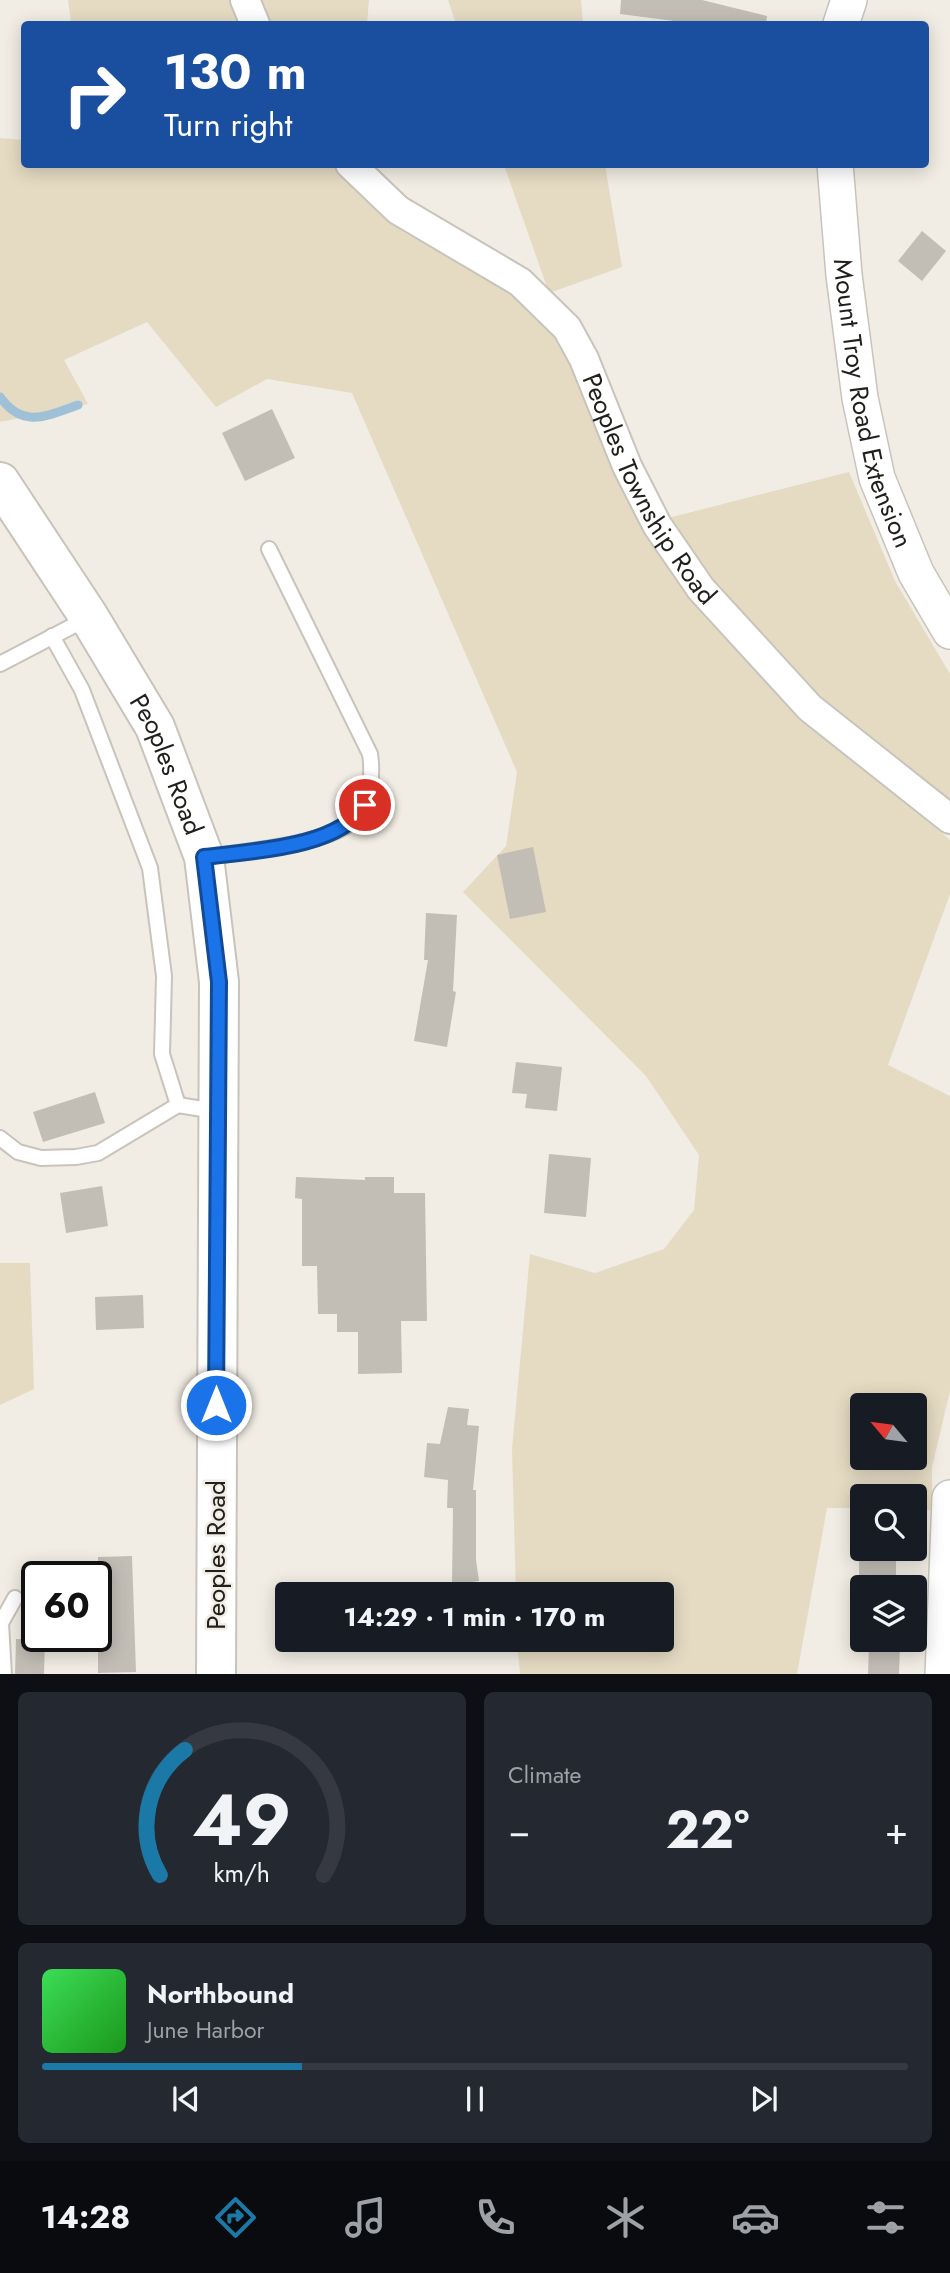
<!DOCTYPE html>
<html lang="en">
<head>
<meta charset="utf-8">
<style>
  :root { --surface:#171b24; --page:#242831; --text:#f1f3f6; --muted:#9ea1a6; --line:#363941; --accent:#1a79a6 }
  body { margin:0; font-family:Jost,sans-serif; background:var(--page); color:var(--text); height:100vh; display:flex; flex-direction:column; font-size:26px; white-space:nowrap }
  * { box-sizing:border-box; margin:0 }
  p { font-size:23px; color:var(--muted) }
  .icon { flex:none; width:38px; height:38px; fill:none; stroke:currentColor; stroke-width:2; stroke-linecap:round; stroke-linejoin:round }
  .map { position:relative; height:1674px; overflow:hidden }
  .details { display:flex; flex-direction:column; gap:18px; padding:18px; background:#0d0f14; flex:1 }
  .details>* { flex:none }
  .hud { position:absolute; left:21px; top:21px; width:908px; height:147px; border-radius:7px; box-shadow:0 4px 18px #0003; background:#1a4fa0; color:#fff; overflow:hidden }
  .needle { width:46px; rotate:299deg }
  .tools { position:absolute; left:850px; top:1393px; display:grid; gap:14px }
  .tools a { display:grid; place-items:center; width:77px; height:77px; border-radius:7px; background:var(--surface); box-shadow:0 4px 18px #0003; font-size:35px }
  .speed { position:absolute; left:21px; top:1561px; display:flex; gap:14px; font-size:35px; font-weight:700; text-align:center }
  .speed>* { display:grid; place-content:center; width:91px; height:91px; border-radius:50%; background:var(--surface); box-shadow:0 4px 18px #0003; line-height:1 }
  .speed .limit { border:4px solid #111; border-radius:10px; background:#fff; color:#111 }
  .pin { position:absolute; display:grid; place-items:center; width:60px; height:60px; color:#fff; margin:-30px; border:4px solid #fff; border-radius:50%; box-shadow:0 2px 7px #0007 }
  .me { position:absolute; width:77px; margin:-38px; rotate:0deg; stroke-linejoin:round; filter:drop-shadow(0 0 5px #0008) }
  .turn { display:flex; align-items:center; gap:24px; height:147px; padding:0 28px; font-size:32px }
  .turn .icon { width:91px; height:91px; stroke-width:2.5 }
  .turn b { display:block; font-size:49px; line-height:60px }
  .big { font-size:52px; font-weight:700; line-height:1.1 }
  .details .card { flex:1; display:flex; flex-direction:column; justify-content:center; gap:10px; min-width:0; padding:0 24px; border-radius:10px; background:var(--page) }
  .details .dial { align-items:center; gap:0 }
  .dial svg { height:182px; overflow:visible; fill:none; stroke:var(--line); stroke-width:7; stroke-linecap:round; text-anchor:middle }
  .dial text { fill:var(--text); stroke:none }
  .song { display:flex; align-items:center; gap:21px }
  .cover { width:84px; height:84px; border-radius:10px; background:linear-gradient(135deg,hsl(130 70% 55%),hsl(120 70% 35%)) }
  .played { height:7px; border-radius:4px; background:linear-gradient(90deg,var(--accent) 30%,var(--line) 30%) }
  .keys { display:flex; justify-content:space-around; direction:ltr }
  .heat { display:flex; justify-content:space-between; align-items:center; font-size:38px; direction:ltr }
  .details .tiles { flex:1; display:grid; gap:18px; grid-template-columns:1fr 1fr }
  .card:last-child { grid-column:span 2 }
  .trip { position:absolute; left:275px; top:1582px; width:399px; height:70px; border-radius:7px; background:var(--surface); box-shadow:0 4px 18px #0003; font-weight:700; line-height:70px; text-align:center }
  .tabs { display:flex; height:112px; justify-content:space-around; align-items:center; background:#090b0e; color:var(--muted) }
  .tabs .icon { width:49px; height:49px }
  .tabs .current { color:var(--accent) }
  .tabs b { font-size:32px; color:var(--text) }
  .map>svg:first-child { display:block }
  .green { fill:#e5dbc3; fill-rule:evenodd }
  .lines { fill:none; stroke-linecap:round; stroke-linejoin:round }
  .stream { stroke:#9ec1d7; stroke-width:9 }
  .building { fill:#c2beb6 }
  .service-casing { stroke:#c8c4bb; stroke-width:18 }
  .minor-casing { stroke:#c8c4bb; stroke-width:32 }
  .tertiary-casing { stroke:#c8c4bb; stroke-width:38 }
  .primary-casing { stroke:#c8c4bb; stroke-width:42 }
  .service { stroke:#fff; stroke-width:14 }
  .minor { stroke:#fff; stroke-width:28 }
  .tertiary { stroke:#fff; stroke-width:35 }
  .primary { stroke:#fff; stroke-width:38 }
  .route-casing { stroke:#114b97; stroke-width:18 }
  .route { stroke:#1a73e8; stroke-width:12 }
  .labels { text-anchor:middle; dominant-baseline:central; stroke-width:5; stroke-linejoin:round; paint-order:stroke }
  .street-label { font-size:26px; fill:#201f1c; stroke:#f1ede4 }
</style>
</head>
<body>
<div class="map">
<svg width="950" height="1675" viewBox="0 0 950 1675">
  <rect width="100%" height="100%" fill="#f1ede4"/>
  <g class="green">
    <path d="M68 0H233L245 24H71Z"/>
    <path d="M257 0H369L367 24H268Z"/>
    <path d="M448 0H581L583 24H456Z"/>
    <path d="M0 138 24 140V164L338 165 403 232 514 292 546 321 574 365 662 556 734 646 791 707 950 840V894L888 1065 950 1096V1391L932 1467V1510H915V1496H863V1508H827L797 1674H520L517 1640H662V1594H516L512 1449 530 1254 595 1273 664 1249 694 1210 699 1155 646 1076 463 892 506 846 517 772 352 393 267 379 216 407 147 322 64 360 88 404 0 422ZM863 1405H915V1458H863Z"/>
    <path d="M504 165H605L622 267 549 293Z"/>
    <path d="M849 472 895 581 950 674V804C885 751 816 700 760 637 726 600 698 558 668 518Z"/>
    <path d="M0 1263H30L34 1389 0 1405Z"/>
  </g>
  <g class="lines">
    <path class="stream" d="M0 397C23 429 46 416 78 405"/>
  </g>
  <g class="building">
    <path d="M621 0H702L767 16 766 24H697L620 14Z"/>
    <path d="M922 231 946 251 922 281 898 261Z"/>
    <path d="M272 409 295 458 245 481 222 433Z"/>
    <path d="M533 847 546 912 510 919 497 855Z"/>
    <path d="M426 913 457 915 453 991 456 992 447 1047 414 1041 428 960H424Z"/>
    <path d="M516 1062 562 1067 557 1111 525 1108 527 1094 512 1093Z"/>
    <path d="M95 1092 105 1123 43 1142 33 1112Z"/>
    <path d="M549 1154 591 1158 586 1217 544 1213Z"/>
    <path d="M296 1177 365 1180V1177H394V1193H425L427 1321H401L402 1373 358 1374V1332H337V1314H318L317 1266H302V1199L295 1198Z"/>
    <path d="M102 1186 108 1226 66 1233 60 1193Z"/>
    <path d="M143 1295 144 1328 96 1330 95 1297Z"/>
    <path d="M448 1407 469 1409 467 1425 479 1426 473 1490H476V1560L479 1581 452 1585 453 1508H447L448 1480 424 1477 427 1443 440 1444Z"/>
    <rect x="859" y="1553" width="37" height="34"/>
    <path d="M132 1556 136 1672 98 1673V1557Z"/>
    <path d="M16 1639 45 1640 44 1675H15Z"/>
    <path d="M869 1646H900L899 1675H868Z"/>
  </g>
  <g class="lines">
    <defs>
      <g id="service">
        <path d="M52 636 82 690 150 868 164 976 162 1054 178 1105"/>
        <path d="M0 664 88 618"/>
        <path d="M206 857C240 852 337 844 357 817 371 800 373 775 370 754L269 549"/>
        <path d="M0 1138 18 1152 41 1158 76 1157 98 1153 178 1105 215 1111"/>
        <path d="M4 1675 1 1623 15 1598"/>
      </g>
      <g id="minor">
        <path d="M245 0 255 24"/>
        <path id="s1" d="M350 164 398 210 520 282 567 328 584 359 627 466 657 525 701 589 810 708 950 819"/>
      </g>
      <g id="tertiary">
        <path d="M841 24 849 0"/>
        <path id="s2" d="M835 164 844 275 860 398 877 478 916 573 950 631"/>
        <path d="M943 1675 950 1498"/>
      </g>
      <g id="primary">
        <path id="s3" d="M0 482 89 617 155 727 204 857 219 982 216 1675"/>
      </g>
    </defs>
    <use href="#service" class="service-casing"/>
    <use href="#minor" class="minor-casing"/>
    <use href="#tertiary" class="tertiary-casing"/>
    <use href="#primary" class="primary-casing"/>
    <use href="#service" class="service"/>
    <use href="#minor" class="minor"/>
    <use href="#tertiary" class="tertiary"/>
    <use href="#primary" class="primary"/>
  </g>
  <g class="lines">
    <defs>
      <path id="route" d="M216 1405 219 982 204 857C251 851 339 848 365 805"/>
    </defs>
    <use href="#route" class="route-casing"/>
    <use href="#route" class="route"/>
  </g>
  <g class="labels">
    <g class="street-label">
      <text stroke="none"><textPath href="#s2" startOffset="243">Mount Troy Road Extension</textPath></text>
      <text stroke="none"><textPath href="#s1" startOffset="455">Peoples Township Road</textPath></text>
      <text stroke="none"><textPath href="#s3" startOffset="329">Peoples Road</textPath></text>
      <text transform="translate(216 1555) rotate(-90)">Peoples Road</text>
    </g>
  </g>
</svg>
<div class="tools">
<a><svg class="needle" viewBox="-14 -14 28 28"><path d="M0-13l5 13h-10z" fill="#e53935"/><path d="M0 13l5-13h-10z" fill="#9ea1a6"/></svg></a>
<a><svg class="icon" aria-label="search" viewBox="0 0 24 24"><circle cx="10" cy="10" r="6"/><path d="M15 15l6 6"/></svg></a>
<a><svg class="icon" aria-label="layers" viewBox="0 0 24 24"><path d="M12 4l9 5-9 5-9-5zM3 14l9 5 9-5"/></svg></a>
</div>
<div class="speed"><div class="limit">60</div></div>
<div class="pin" style="left:365px;top:805px;background:#d93025"><svg class="icon" aria-label="arrive" viewBox="0 0 24 24"><path d="M6 21V4h12l-3 4 3 4H6"/></svg></div>
<svg class="me" style="left:216px;top:1405px" viewBox="-20 -20 40 40"><circle r="17" fill="#1a73e8" stroke="#fff" stroke-width="3"/><path d="M0-11L8 9 0 5-8 9z" fill="#fff"/></svg>
<div class="trip">14:29 · 1 min · 170 m</div>
<div class="hud">
<div class="turn"><svg class="icon" aria-label="right" viewBox="0 0 24 24"><path d="M7 20v-9h11M14 6l5 5-5 5"/></svg><div><b>130 m</b>Turn right</div></div>
</div>
</div>
<section class="details">
<div class="tiles">
<div class="card dial"><svg viewBox="0 0 100 80">
<path d="M14 69A42 42 0 1 1 86 69"/>
<path d="M14 69A42 42 0 0 1 25 14" stroke="#1a79a6"/>
<text x="50" y="56" font-size="32" font-weight="700">49</text>
<text x="50" y="72" font-size="11">km/h</text>
</svg></div>
<div class="card"><p>Climate</p>
<div class="heat"><a>−</a><b class="big">22°</b><a>+</a></div>
</div>
<div class="card">
<div class="song"><i class="cover"></i><div><b>Northbound</b><p>June Harbor</p></div></div>
<div class="played"></div>
<div class="keys"><svg class="icon" aria-label="previous" viewBox="0 0 24 24"><path d="M18 5L8 12l10 7zM5 5v14"/></svg><svg class="icon" aria-label="pause" viewBox="0 0 24 24"><path d="M8 5v14M16 5v14"/></svg><svg class="icon" aria-label="next" viewBox="0 0 24 24"><path d="M6 5l10 7-10 7zM19 5v14"/></svg></div>
</div>
</div>
</section>
<nav class="tabs">
<b>14:28</b>
<svg class="icon current" aria-label="directions" viewBox="0 0 24 24"><path d="M12 3l9 9-9 9-9-9zM9 14v-3h6M13 9l2 2-2 2"/></svg>
<svg class="icon" aria-label="music" viewBox="0 0 24 24"><path d="M9 18V5l10-2v13"/><circle cx="6" cy="18" r="3"/><circle cx="16" cy="16" r="3"/></svg>
<svg class="icon" aria-label="phone" viewBox="0 0 24 24"><path d="M5 4h4l2 5-3 2q2 4 5 5l2-3 5 2v4C11 20 4 13 5 4z"/></svg>
<svg class="icon" aria-label="climate" viewBox="0 0 24 24"><path d="M12 3v18M4 7l16 10M4 17L20 7"/></svg>
<svg class="icon" aria-label="car" viewBox="0 0 24 24"><path d="M5 17H2v-5l4-1 3-4h7l3 4 3 1v5h-3M9 17h6M6 11h13"/><circle cx="7" cy="17" r="2"/><circle cx="17" cy="17" r="2"/></svg>
<svg class="icon" aria-label="filters" viewBox="0 0 24 24"><path d="M4 7h16M4 17h16"/><circle cx="9" cy="7" r="2"/><circle cx="15" cy="17" r="2"/></svg>
</nav>
</body>
</html>
